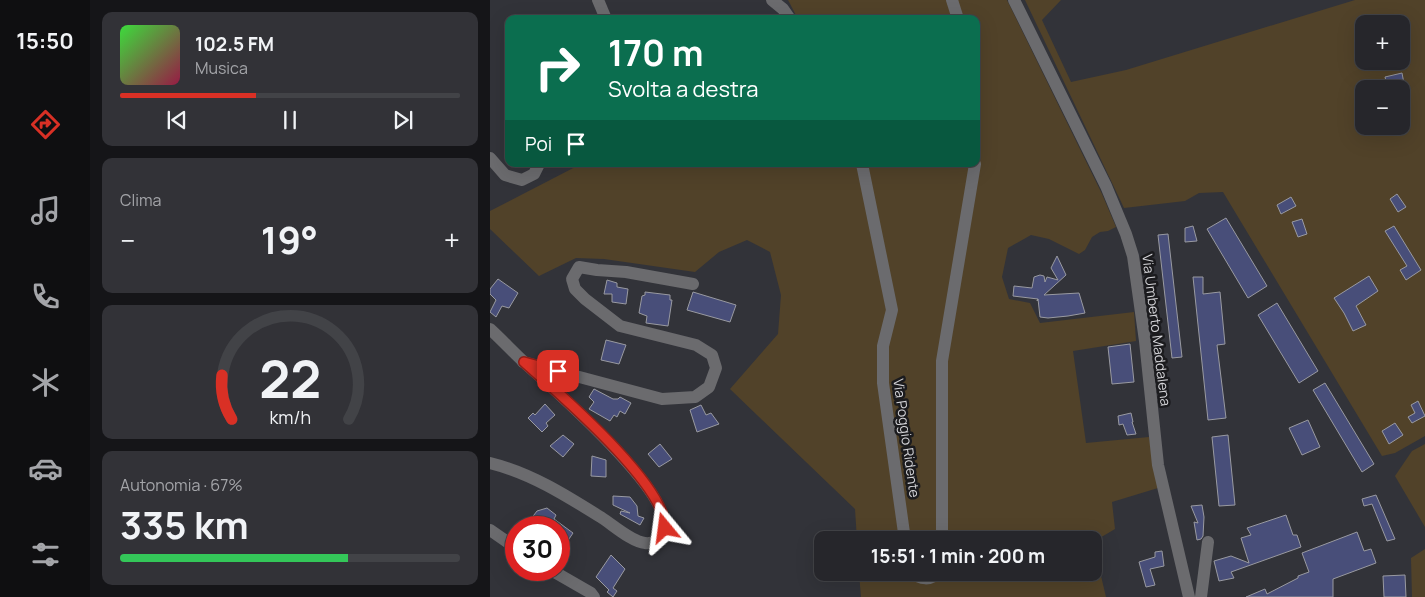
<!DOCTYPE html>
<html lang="it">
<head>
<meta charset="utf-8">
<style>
  :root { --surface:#26262b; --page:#323237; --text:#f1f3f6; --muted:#a4a5a9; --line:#424347; --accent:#d93025 }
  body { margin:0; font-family:Manrope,sans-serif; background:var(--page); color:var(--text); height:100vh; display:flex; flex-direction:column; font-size:19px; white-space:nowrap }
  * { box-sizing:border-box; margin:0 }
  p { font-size:16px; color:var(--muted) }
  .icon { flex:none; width:28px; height:28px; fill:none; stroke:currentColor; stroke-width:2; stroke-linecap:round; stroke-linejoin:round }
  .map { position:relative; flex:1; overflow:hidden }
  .details { display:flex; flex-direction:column; gap:12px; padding:12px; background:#151518; width:400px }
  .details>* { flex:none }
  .top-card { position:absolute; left:15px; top:15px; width:475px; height:152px; border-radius:10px; box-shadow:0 5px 20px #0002,0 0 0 1px var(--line); background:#0b6e4f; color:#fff; overflow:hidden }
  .tools { position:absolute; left:865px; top:15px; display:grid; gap:10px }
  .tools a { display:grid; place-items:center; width:55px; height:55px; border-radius:10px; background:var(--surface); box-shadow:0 5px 20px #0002,0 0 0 1px var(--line); font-size:25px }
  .speed { position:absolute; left:15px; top:516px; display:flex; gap:10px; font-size:25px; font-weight:700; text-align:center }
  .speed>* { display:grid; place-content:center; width:65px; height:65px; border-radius:50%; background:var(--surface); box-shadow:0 5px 20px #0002,0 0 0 1px var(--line); line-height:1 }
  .speed .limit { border:8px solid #d22; background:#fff; color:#111 }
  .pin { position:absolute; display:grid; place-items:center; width:42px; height:42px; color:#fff; margin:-21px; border-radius:10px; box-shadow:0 2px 8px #0006 }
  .me { position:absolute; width:55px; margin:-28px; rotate:344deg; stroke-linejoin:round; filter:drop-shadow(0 0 4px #0008) }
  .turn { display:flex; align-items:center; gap:18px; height:105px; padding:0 20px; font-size:22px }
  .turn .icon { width:65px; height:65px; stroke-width:2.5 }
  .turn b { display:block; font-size:35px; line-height:42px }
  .then { display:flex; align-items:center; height:48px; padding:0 20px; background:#0003; gap:10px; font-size:19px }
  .big { font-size:38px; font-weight:700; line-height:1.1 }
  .details .widget { flex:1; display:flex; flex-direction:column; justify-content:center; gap:8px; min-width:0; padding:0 18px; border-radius:10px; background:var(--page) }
  .details .dial { align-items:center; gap:0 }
  .dial svg { height:130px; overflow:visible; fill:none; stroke:var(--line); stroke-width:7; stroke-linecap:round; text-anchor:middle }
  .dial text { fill:var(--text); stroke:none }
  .song { display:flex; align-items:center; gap:15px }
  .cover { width:60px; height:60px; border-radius:8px; background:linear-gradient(135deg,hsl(120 70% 55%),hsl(340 70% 35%)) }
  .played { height:5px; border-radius:2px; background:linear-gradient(90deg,var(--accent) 40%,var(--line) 40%) }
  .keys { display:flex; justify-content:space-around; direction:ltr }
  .heat { display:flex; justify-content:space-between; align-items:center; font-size:28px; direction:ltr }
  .charge { height:8px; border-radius:4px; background:linear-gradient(90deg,#34c759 67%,var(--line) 0) }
  .trip { position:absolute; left:324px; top:531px; width:288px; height:50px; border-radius:10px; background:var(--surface); box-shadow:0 5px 20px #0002,0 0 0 1px var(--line); font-weight:700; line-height:50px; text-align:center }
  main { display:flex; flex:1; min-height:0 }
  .menu { display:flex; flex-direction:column; width:90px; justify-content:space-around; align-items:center; background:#0f0f11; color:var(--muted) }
  .menu .icon { width:35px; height:35px }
  .menu .selected { color:var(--accent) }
  .menu b { font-size:22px; color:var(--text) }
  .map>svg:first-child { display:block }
  .green { fill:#514229; fill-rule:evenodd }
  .building { fill:#484e79; stroke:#999aa1 }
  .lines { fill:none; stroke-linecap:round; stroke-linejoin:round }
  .minor { stroke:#6b6b6e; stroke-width:12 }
  .route-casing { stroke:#8d1f18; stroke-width:12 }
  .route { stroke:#d93025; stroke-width:9 }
  .labels { text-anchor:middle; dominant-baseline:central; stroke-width:5; stroke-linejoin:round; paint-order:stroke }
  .street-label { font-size:14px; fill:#d3d3d7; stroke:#1b1b1e }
</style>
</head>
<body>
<main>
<nav class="menu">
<b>15:50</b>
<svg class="icon selected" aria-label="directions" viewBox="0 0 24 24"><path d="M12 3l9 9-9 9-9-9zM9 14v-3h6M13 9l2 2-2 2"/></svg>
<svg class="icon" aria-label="music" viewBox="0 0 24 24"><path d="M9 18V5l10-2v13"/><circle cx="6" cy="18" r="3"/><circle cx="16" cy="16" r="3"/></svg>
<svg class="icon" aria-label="phone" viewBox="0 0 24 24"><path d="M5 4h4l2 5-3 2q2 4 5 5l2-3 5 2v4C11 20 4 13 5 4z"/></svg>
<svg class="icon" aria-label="climate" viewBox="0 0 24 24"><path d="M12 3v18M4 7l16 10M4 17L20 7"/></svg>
<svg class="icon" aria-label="car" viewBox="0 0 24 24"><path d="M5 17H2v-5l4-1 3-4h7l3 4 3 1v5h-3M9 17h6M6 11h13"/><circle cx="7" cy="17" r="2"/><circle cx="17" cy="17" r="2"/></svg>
<svg class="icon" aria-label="filters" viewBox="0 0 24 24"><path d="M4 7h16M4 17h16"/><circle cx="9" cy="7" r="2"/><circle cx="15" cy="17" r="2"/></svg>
</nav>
<section class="details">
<div class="widget">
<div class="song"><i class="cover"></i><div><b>102.5 FM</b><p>Musica</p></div></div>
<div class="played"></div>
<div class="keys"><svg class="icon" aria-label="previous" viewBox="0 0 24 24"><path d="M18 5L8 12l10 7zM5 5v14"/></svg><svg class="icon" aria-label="pause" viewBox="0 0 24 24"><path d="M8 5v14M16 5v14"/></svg><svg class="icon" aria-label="next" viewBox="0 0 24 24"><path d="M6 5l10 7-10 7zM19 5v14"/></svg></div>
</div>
<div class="widget"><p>Clima</p>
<div class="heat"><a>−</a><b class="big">19°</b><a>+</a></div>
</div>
<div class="widget dial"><svg viewBox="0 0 100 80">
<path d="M14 69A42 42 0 1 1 86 69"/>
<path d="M14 69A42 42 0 0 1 8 42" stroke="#d93025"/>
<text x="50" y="56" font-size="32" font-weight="700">22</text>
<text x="50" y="72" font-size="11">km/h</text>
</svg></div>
<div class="widget"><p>Autonomia · 67%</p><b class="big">335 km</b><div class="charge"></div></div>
</section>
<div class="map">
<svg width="935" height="597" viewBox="0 0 935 597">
  <rect width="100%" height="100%" fill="#323339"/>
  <g class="green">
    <path d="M298 0H517L612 194 626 227 618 231 610 232 602 237 595 250 589 254 559 239 541 235 518 248 512 277 519 299 540 303 550 323 644 312 646 341 583 351 596 443 659 437 668 488 622 502 625 529 603 542 616 597H371L369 573 602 572V540H367L365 509 240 389 288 334 291 295 280 252 257 240 229 252 205 272 114 259 86 258 49 276 0 229V211L91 164H486V19H308Z"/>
    <path d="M535 0H571L552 20 581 82 636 70 865 0H935V436L905 453 892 456 733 192 709 193 695 201 634 208ZM874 24H911V61H874ZM874 89H911V126H874Z"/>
    <path d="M935 444V527L905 476 922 451Z"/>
    <path d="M935 549V597H922L921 558Z"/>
  </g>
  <g class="building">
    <path d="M912 73 915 89H898L895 77Z"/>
    <path d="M907 194 916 207 908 212 900 199Z"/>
    <path d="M801 197 806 206 791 214 787 205Z"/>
    <path d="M736 218 777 286 758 298 717 229Z"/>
    <path d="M812 219 817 234 808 237 802 222Z"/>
    <path d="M703 226 707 241 695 242V228Z"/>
    <path d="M904 226 931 270 916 280 910 270 917 266 895 231Z"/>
    <path d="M678 234 692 357 682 358 668 235Z"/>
    <path d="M567 256 576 275 554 295 589 293 595 313 578 316 558 318 550 317 548 299 547 301 548 299 523 296 524 286 542 288 544 277 550 275 554 276 555 282 557 277 568 280 561 268Z"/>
    <path d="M879 276 888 291 866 306 876 325 863 331 854 313 844 298Z"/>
    <path d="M703 277H713V294L730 292 735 344 727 345 736 418 718 420Z"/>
    <path d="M8 279 28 293 19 308 12 306 6 317 0 312 6 300 0 294V289Z"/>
    <path d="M117 280 127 283V287L138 289 136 304 122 302V294H114Z"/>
    <path d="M155 292 180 295V300H182L178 326 156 323 157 316 149 313 152 296 155 295Z"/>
    <path d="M203 292 246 305 240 322 197 310Z"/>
    <path d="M787 303 828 371 809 383 768 315Z"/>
    <path d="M116 340 136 345 129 364 111 360Z"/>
    <path d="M640 344 644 382 622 384 618 347Z"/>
    <path d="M835 383 884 464 872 472 823 390Z"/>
    <path d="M104 389 123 399H128L130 397 141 403 135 414 130 411 127 417 124 415 120 421 99 409 104 402 99 397Z"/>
    <path d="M928 401 935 416 922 423 918 417 925 413 921 405Z"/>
    <path d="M55 404 65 415 56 423 58 426 52 432 38 418 43 413 45 415Z"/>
    <path d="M211 405 216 415 221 413 229 424 207 432 200 410Z"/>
    <path d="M641 413 643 422H642L646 434 637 435 633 424 629 425 628 416Z"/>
    <path d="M818 420 830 447 812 455 799 428Z"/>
    <path d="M905 423 913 435 899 444 892 431Z"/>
    <path d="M73 435 84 444 73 457 60 446Z"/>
    <path d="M738 435 745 505 729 506 722 437Z"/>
    <path d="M170 444 182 459 169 467 158 454Z"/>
    <path d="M102 456 116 460V477L101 476Z"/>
    <path d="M886 495 905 539 897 541 882 504 874 506 872 499Z"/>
    <path d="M123 496 140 497 147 506 148 516 154 518 150 525 130 514 131 511 140 513 123 505Z"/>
    <path d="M712 505 714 517 713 536 711 539 707 540 704 522 708 523 701 506Z"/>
    <path d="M57 508 66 515 64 519 83 533 69 554V528H41L37 524 47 511Z"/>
    <path d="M796 515 803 535H807L811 547 741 572 744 578 729 581 724 561 741 556 759 563 751 538 761 535 757 528Z"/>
    <path d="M867 532 874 551 881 549 886 563 843 579V597H756L775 589 777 594 808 578V576L819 572 812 553Z"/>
    <path d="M672 551 674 566 660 569 665 585 656 587 649 562 665 557V552Z"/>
    <path d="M121 555 135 569 123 588 127 591 123 597 117 592 119 590 106 577Z"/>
    <path d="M915 575 916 597H894L893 576Z"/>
  </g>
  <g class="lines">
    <g class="minor">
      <path d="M108 0 116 19"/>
      <path d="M282 0 293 9 300 19"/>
      <path d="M462 0 468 19"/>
      <path d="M524 0 616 186 636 234 643 256 655 341 668 465 699 597"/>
      <path d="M0 158 15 175 32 180 44 174 49 164"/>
      <path d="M372 164 402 310 393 346V383L415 540"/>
      <path d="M0 329C12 340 23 352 35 363 62 388 190 497 173 533 170 540 162 544 155 543 142 542 123 525 112 518 77 496 41 473 0 463"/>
      <path d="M33 362 172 399 205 397 219 387 226 368 222 355 206 345 130 326 95 299 85 289 82 279 89 267 107 270 136 272 203 284"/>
      <path d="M0 530 26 548"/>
      <path d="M452 540V361L485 164"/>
      <path d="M61 570 101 593 104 597"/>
      <path d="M422 572C430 580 441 581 448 572"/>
      <path d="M711 597 718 542"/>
    </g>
  </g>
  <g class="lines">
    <defs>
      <path id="route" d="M68 371 34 362C66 391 177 485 175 528"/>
    </defs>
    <use href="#route" class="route-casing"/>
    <use href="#route" class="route"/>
  </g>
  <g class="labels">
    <g class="street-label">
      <text transform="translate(667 330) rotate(83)">Via Umberto Maddalena</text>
      <text transform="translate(417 438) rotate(82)">Via Poggio Ridente</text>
    </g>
  </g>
</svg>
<div class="tools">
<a>+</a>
<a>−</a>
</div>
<div class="speed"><div class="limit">30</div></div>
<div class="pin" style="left:68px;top:371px;background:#d93025"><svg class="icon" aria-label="arrive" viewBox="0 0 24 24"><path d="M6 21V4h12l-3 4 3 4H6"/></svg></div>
<svg class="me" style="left:175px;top:528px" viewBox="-20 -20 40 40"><path d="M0-17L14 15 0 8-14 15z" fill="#d93025" stroke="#fff" stroke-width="4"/></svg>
<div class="trip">15:51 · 1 min · 200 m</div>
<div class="top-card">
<div class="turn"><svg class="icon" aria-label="right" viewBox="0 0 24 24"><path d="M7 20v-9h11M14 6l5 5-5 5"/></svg><div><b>170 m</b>Svolta a destra</div></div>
<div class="then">Poi<svg class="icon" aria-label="arrive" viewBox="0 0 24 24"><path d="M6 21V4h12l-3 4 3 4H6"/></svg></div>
</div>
</div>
</main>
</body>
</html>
